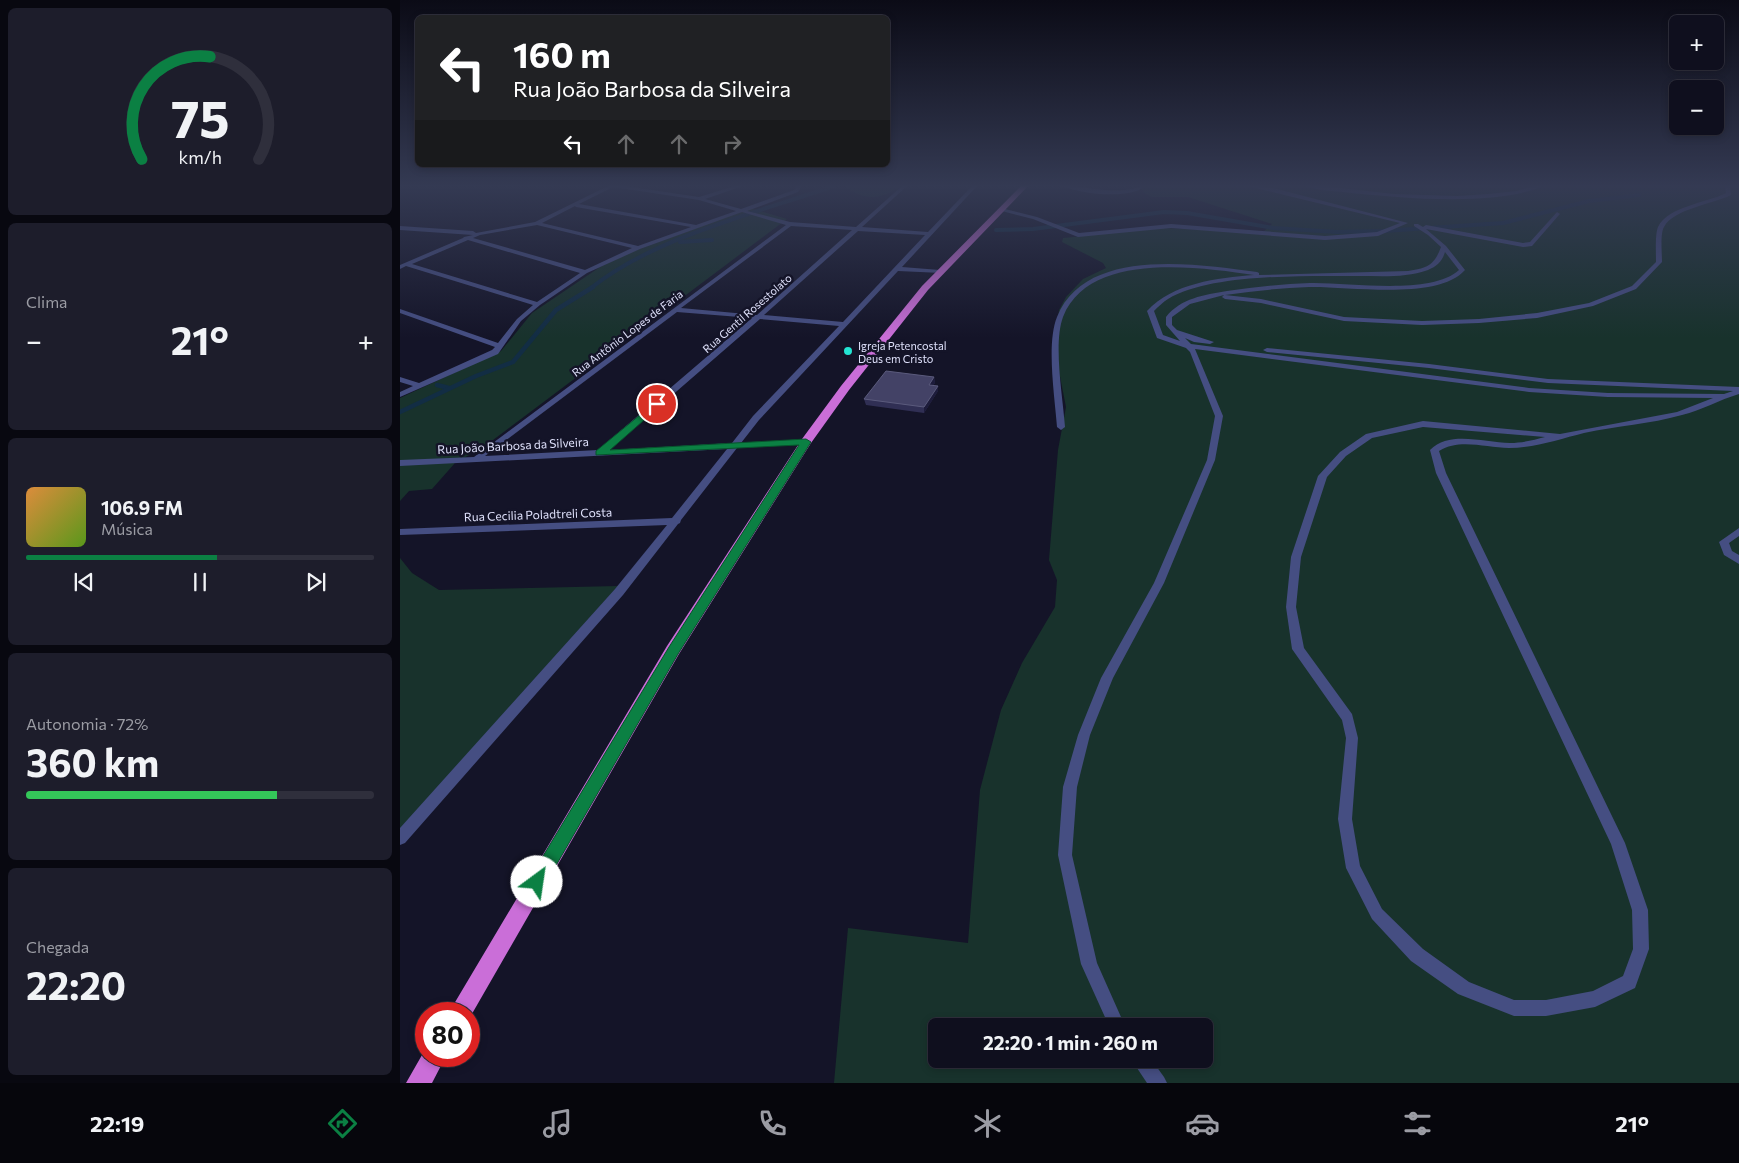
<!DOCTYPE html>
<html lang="pt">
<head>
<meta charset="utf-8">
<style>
  :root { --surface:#0f0f1e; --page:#1d1d2b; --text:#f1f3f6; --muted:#9b9ca4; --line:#2f2f3c; --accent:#0b8043 }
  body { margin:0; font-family:Commissioner,sans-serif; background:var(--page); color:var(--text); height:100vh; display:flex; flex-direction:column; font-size:19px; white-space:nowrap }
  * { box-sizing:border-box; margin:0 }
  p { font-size:16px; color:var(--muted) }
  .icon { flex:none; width:28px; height:28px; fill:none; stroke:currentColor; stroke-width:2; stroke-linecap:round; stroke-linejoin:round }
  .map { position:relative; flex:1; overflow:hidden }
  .sheet { display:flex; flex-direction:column; gap:8px; padding:8px; background:#080810; width:400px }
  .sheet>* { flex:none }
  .hud { position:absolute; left:15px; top:15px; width:475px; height:152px; border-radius:8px; box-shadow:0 2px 8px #0003,0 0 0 1px var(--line); background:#202124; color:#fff; overflow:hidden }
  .tools { position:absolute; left:1269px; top:15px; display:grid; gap:10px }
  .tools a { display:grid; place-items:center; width:55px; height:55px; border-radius:8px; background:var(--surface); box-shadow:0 2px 8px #0003,0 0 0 1px var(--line); font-size:25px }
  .speed { position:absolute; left:15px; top:1002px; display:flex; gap:10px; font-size:25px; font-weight:700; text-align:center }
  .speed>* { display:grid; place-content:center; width:65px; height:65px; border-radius:50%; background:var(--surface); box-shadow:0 2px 8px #0003,0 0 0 1px var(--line); line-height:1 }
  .speed .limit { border:8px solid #d22; background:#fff; color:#111 }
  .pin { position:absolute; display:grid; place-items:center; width:42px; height:42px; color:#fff; margin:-21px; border:2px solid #fff; border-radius:50%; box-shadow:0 1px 5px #0007 }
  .me { position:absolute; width:55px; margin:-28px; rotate:31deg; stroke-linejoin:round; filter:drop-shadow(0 0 4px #0008) }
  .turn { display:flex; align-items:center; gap:18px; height:105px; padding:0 15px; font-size:22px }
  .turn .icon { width:65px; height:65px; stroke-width:2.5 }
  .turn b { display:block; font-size:35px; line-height:42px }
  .lanes { display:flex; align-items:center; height:48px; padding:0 15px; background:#0003; justify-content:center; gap:25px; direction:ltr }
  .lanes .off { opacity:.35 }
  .big { font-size:38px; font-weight:700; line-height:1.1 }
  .sheet .card { flex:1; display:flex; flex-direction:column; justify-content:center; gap:8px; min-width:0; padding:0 18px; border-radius:8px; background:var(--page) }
  .sheet .dial { align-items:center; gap:0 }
  .dial svg { height:130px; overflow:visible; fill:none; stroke:var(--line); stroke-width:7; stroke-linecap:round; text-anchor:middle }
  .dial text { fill:var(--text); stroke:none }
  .song { display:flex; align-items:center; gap:15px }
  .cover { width:60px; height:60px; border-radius:8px; background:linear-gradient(135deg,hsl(30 70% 55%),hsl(90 70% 35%)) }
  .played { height:5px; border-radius:2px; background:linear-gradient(90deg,var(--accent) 55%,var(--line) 55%) }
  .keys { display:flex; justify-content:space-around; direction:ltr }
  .heat { display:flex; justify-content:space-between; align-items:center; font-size:28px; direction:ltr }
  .charge { height:8px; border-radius:4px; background:linear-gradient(90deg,#34c759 72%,var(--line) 0) }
  .trip { position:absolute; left:528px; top:1018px; width:285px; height:50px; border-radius:8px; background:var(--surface); box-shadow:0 2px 8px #0003,0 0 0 1px var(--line); font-weight:700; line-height:50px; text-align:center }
  .tab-bar { display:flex; height:80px; justify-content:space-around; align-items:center; background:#06060c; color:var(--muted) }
  .tab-bar .icon { width:35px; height:35px }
  .tab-bar .active { color:var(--accent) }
  .tab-bar b { font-size:22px; color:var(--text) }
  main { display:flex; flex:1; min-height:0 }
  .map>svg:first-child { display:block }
  .green { fill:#18322c; fill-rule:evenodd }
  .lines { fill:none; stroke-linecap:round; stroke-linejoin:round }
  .stream-far1 { stroke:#122d44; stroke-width:4 }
  .stream { stroke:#122d44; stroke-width:4.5 }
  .minor { fill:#454e82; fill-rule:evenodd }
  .trunk { fill:#ca6ed8; fill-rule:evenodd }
  .wall { fill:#302f54 }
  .shaded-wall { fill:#1d1c3b }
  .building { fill:#434266; stroke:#5b5b7d }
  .route { fill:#0b8043; stroke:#07532c }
  .poi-dot { fill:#23e4d3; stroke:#141428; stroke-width:2 }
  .labels { text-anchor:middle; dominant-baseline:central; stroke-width:5; stroke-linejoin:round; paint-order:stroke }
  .far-street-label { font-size:11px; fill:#dfe1fb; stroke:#141428 }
  .far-poi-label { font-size:11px; fill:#dfe1fb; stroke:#141428; text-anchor:start }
  .street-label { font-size:12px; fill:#dfe1fb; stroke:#141428 }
</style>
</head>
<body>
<main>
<section class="sheet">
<div class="card dial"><svg viewBox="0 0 100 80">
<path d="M14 69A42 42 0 1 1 86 69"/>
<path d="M14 69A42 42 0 0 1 56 6" stroke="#0b8043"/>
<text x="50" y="56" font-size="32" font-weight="700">75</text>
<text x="50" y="72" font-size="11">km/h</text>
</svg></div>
<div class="card"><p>Clima</p>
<div class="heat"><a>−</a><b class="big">21°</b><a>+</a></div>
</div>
<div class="card">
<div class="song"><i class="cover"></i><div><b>106.9 FM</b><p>Música</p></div></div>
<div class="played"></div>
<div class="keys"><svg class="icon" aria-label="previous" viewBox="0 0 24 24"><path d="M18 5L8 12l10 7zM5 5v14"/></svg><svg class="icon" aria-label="pause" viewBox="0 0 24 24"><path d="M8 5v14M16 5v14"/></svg><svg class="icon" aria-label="next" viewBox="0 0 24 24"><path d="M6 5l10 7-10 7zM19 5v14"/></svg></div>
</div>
<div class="card"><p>Autonomia · 72%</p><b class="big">360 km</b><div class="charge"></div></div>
<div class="card"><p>Chegada</p><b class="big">22:20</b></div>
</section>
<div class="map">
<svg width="1339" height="1083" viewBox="0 0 1339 1083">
  <rect width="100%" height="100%" fill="#141428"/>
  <g class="green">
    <path d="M444 186H502C480 200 465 201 444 186Z"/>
    <path d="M741 186H1339V1083H434L448 928 568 943 580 790 601 710 622 663 655 607 657 580 649 560 658 450 666 407 654 346 659 310 666 297 683 279 706 268 703 263 662 242 663 238 762 228 863 232 872 224 788 197H752L744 193ZM536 1026H804V1059H536Z"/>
    <path d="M350 208 387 219 85 446 55 463 32 489 9 491 0 501V398L101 351 132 313 200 267 229 253Z"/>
    <path d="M0 558 12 573 39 590 218 586 0 829Z"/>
  </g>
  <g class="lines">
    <g class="stream-far1">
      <path d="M596 230 633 229 764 212 787 213 873 228 937 232 984 231 1103 223 1189 201 1239 195"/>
      <path d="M280 242 312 240"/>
      <path d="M191 288C255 237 356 213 434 186"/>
    </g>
    <g class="stream">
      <path d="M37 385 49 388"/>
      <path d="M0 412 76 376 113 362 156 310 193 287"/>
    </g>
    <g class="minor">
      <path d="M208 186H225L299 197 335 186H343L305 199 341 209 394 190 397 186H402L398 192 347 211 390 222 456 227 502 186H507L462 227 528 232 572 186H577L502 267 540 270 543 272 542 273 498 271 359 420 341 443 406 439 409 440 410 442 409 444 337 448 281 520 280 523 278 524 223 595 5 843 0 845V828L215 589 267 525 0 535V529L272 518 327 449 0 466V460L74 457 386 225 342 212 240 249 187 273 140 305 121 321 98 354 0 397V392L13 386 0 382V377L19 383 92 350 95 347 0 313V309L98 343 117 319 133 305 6 266 0 269V265L63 238 64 237 73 235 0 230V226L73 231 76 233 135 222ZM213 187 299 200 336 211 296 225 179 204ZM175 206 176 207 291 227 238 246 142 223ZM137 225 232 248 185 270 73 238 80 235ZM391 226 452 230 357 315 281 308ZM458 231 525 235 443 322 364 315ZM68 240 180 273 137 302 12 264ZM277 312 352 318 198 450 85 456ZM360 319 439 326 353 416 332 443 209 450Z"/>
      <path d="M662 186C690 186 712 195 741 187L743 188C724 199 682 194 662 186Z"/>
      <path d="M847 186H859L877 189 1008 223 978 236 925 240 771 228 678 237 633 219 598 210 601 208 637 217 679 233 771 224 925 236 977 232 1000 223Z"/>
      <path d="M906 186H923L994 194 1057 196 1088 194 1116 191 1134 186H1143C1096 207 1002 198 951 193 937 191 919 191 906 186Z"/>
      <path d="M1325 186H1330L1331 195C1313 204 1273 209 1264 227 1260 233 1262 254 1262 262L1236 289 1193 306 1137 318 1079 323 1022 325 944 321 861 303 825 299 822 297 824 295 790 304 772 317V325L777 330 814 342 810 344 794 342 785 338 791 344 1129 388 1208 393 1324 394 1333 391 1148 383 1029 368 867 352 863 350 867 348 1029 364 1148 379 1339 387V394C1319 400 1302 410 1282 415 1250 424 1217 426 1184 433 1160 439 1134 448 1109 448 1086 448 1060 438 1039 451L1046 473 1225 843 1248 910 1249 949 1235 988 1195 1007 1146 1016H1114L1058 994 1011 961 972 919 946 868 938 819 946 738 942 720 892 649 886 607 891 557 918 476 940 452 966 434 1023 421 1160 434 1277 412 1313 398 1208 397 1129 392 795 349 823 416 815 460 764 583 713 678 690 735 677 787 672 855 697 963 725 1026H709L681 964 658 855 663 787 678 735 701 678 754 583 807 460 815 416 790 352 786 348 757 338 747 311C773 283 817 278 854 275 798 267 689 251 663 317 653 344 663 398 665 427L661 430 657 427C655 398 646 344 657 317 685 246 797 264 857 272L859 273V275L1008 271C1027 268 1034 266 1041 247L1028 235 1014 226V224H1018L1023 227 1026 225 1123 243 1130 242 1157 212 1160 214 1159 215 1132 246 1123 247 1026 229 1046 246 1065 270C1038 301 948 286 909 287 881 288 853 291 825 295L861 299 944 317 1022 321 1079 319 1137 313 1189 303 1232 286 1256 262C1256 253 1255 234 1258 227 1268 206 1307 203 1326 193ZM1045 252 1059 270C1031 296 948 282 910 283 882 284 854 287 827 291 804 295 781 298 766 317V325L780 341 763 335 754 311C758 307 763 302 768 299 811 273 909 276 960 276 982 276 1006 278 1028 270 1037 266 1042 262 1045 252ZM1023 427 1145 437C1134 440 1122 443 1110 443 1085 443 1050 430 1030 450L1036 473 1211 844 1232 910 1233 949 1223 976 1193 991 1146 1000H1114L1069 982 1023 949 982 909 960 866 952 819 958 738 952 714 904 648 896 607 901 557 927 477 946 456 972 438Z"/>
      <path d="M1339 528V536L1329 543 1332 551 1339 555V564L1324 555 1319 542Z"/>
      <path d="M731 1059H751L764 1077 767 1083H747Z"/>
    </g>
    <g class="trunk">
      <path d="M621 186H628L528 290 449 390 411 443 279 654 69 1019V1014H48L267 646 402 439 441 386 522 286Z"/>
      <path d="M26 1048V1056H46L32 1083H6Z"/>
    </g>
  </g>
  <path class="wall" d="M534 377 535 383 533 385 538 391 524 413 466 405 464 399Z"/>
  <g class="shaded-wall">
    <path d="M534 377 535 383 529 390V385Z"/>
    <path d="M538 386V391L524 413V407Z"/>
  </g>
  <path class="building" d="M486 371 534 377 529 385 538 386 524 407 464 399Z"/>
  <linearGradient id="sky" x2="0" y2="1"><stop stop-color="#0b0b16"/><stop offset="0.55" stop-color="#343a53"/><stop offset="1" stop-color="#343a53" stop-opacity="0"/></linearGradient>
  <rect width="1339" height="338" fill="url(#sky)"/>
  <path class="route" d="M257 401 260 402V406L210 450 406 439 411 442 278 654 143 888 137 890 131 888 128 882 131 876 269 647 399 445 196 455V451Z"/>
  <circle class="poi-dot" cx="448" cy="351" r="5"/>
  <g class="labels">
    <g class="far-street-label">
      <text transform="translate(347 313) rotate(-41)">Rua Gentil Rosestolato</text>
      <text transform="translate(227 333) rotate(-37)">Rua Antônio Lopes de Faria</text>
    </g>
    <g class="far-poi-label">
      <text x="458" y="345">Igreja Petencostal<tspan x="458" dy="13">Deus em Cristo</tspan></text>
    </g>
    <g class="street-label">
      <text transform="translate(113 445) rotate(-3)">Rua João Barbosa da Silveira</text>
      <text transform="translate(138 514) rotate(-2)">Rua Cecilia Poladtreli Costa</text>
    </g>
  </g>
</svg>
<div class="tools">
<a>+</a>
<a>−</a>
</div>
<div class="speed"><div class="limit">80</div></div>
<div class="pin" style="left:257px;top:404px;background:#d93025"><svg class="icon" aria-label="arrive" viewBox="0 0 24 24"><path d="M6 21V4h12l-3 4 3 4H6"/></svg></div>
<svg class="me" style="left:137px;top:882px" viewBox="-20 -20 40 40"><circle r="19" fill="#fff"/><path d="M0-13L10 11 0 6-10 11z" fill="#0b8043"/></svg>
<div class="trip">22:20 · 1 min · 260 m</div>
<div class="hud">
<div class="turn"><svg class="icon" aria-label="left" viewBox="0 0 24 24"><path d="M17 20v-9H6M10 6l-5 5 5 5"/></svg><div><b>160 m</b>Rua João Barbosa da Silveira</div></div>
<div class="lanes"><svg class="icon" aria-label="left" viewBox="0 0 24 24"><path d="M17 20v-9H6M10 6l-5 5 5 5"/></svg><svg class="icon off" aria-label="ahead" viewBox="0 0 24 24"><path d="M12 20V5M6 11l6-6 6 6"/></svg><svg class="icon off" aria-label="ahead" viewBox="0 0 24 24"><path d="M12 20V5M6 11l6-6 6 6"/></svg><svg class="icon off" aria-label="right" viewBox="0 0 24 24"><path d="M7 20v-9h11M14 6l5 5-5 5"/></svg></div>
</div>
</div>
</main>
<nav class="tab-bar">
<b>22:19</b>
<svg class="icon active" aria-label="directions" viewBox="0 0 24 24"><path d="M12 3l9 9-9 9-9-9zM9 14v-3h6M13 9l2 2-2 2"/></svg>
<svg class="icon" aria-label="music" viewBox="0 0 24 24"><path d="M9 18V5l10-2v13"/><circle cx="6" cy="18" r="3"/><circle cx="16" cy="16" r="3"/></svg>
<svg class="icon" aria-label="phone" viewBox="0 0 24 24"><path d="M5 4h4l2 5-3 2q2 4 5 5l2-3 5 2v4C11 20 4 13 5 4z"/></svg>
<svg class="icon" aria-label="climate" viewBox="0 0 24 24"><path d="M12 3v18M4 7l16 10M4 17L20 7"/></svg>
<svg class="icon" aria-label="car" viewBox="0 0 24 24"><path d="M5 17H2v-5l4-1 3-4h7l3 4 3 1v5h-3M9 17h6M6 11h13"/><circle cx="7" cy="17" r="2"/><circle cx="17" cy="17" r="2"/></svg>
<svg class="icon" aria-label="filters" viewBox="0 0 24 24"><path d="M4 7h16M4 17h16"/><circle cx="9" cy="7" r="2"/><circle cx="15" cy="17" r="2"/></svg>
<b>21°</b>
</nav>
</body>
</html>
